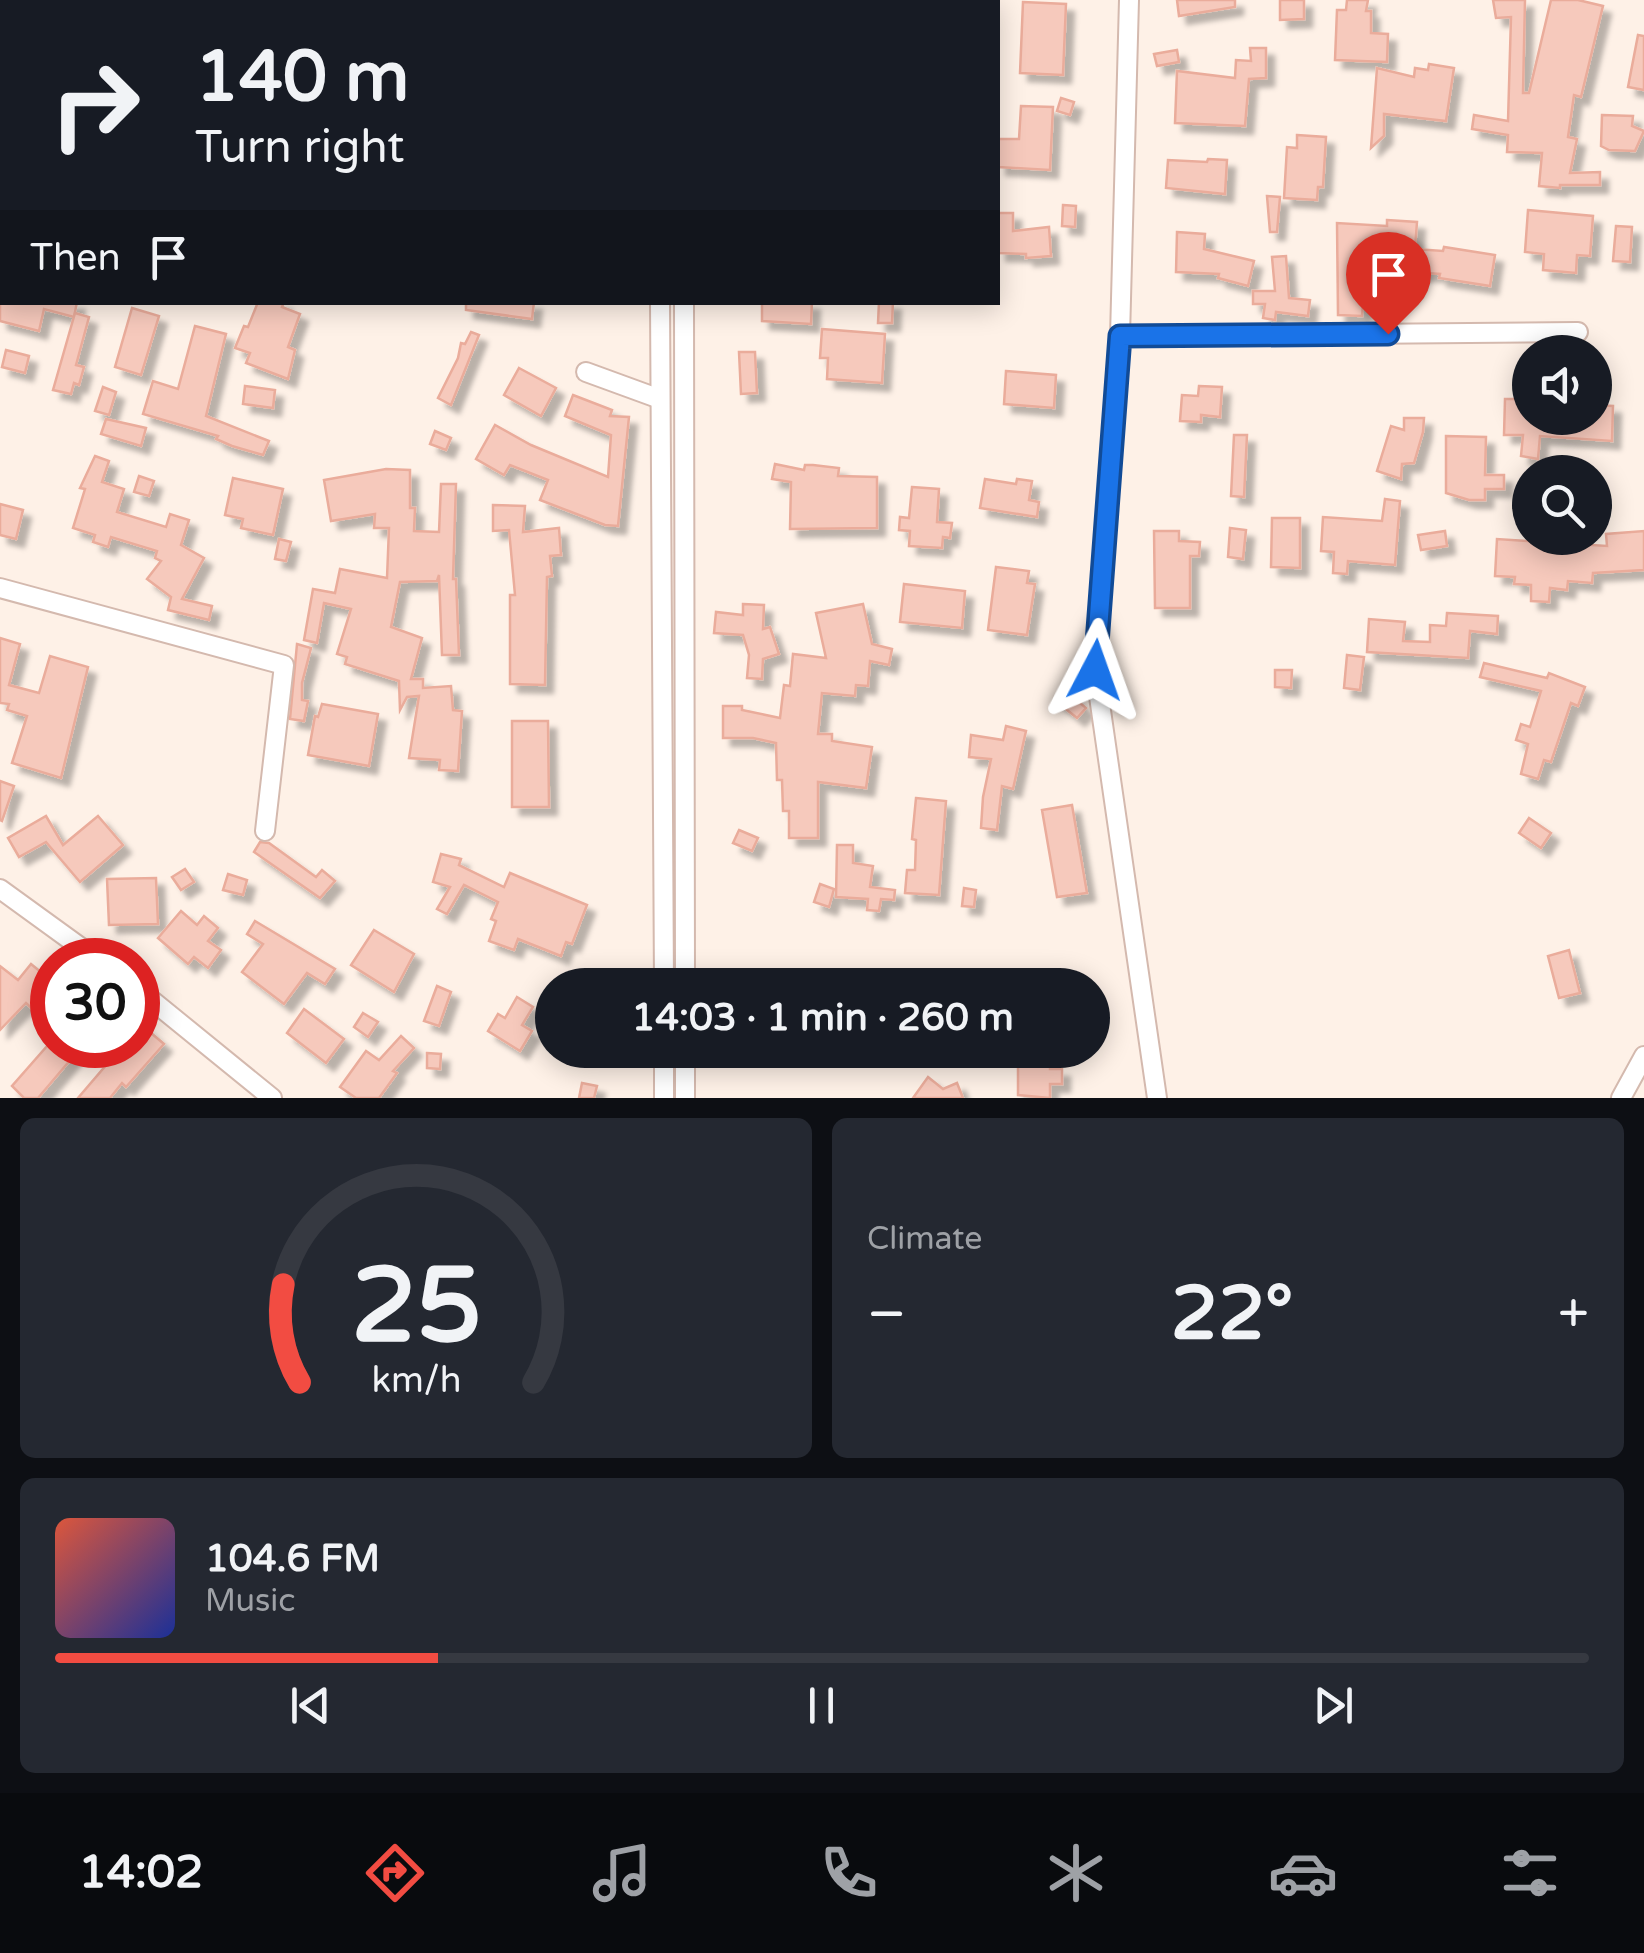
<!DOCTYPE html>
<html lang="en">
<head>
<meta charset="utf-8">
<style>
  :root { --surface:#171b24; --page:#242831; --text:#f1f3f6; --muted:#9ea1a6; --line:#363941; --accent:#f24c42 }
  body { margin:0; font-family:"Varela Round",sans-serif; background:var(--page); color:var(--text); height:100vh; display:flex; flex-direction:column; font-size:38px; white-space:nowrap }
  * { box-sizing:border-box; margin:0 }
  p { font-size:32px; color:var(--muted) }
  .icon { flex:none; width:55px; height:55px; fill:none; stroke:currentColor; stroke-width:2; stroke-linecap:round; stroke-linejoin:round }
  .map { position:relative; height:1098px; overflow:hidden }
  .side { display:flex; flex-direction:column; gap:20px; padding:20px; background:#0d0f14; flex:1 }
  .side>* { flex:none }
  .top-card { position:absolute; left:0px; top:0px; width:1000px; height:305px; box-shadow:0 5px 25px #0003; background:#171b24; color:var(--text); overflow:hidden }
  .fabs { position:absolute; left:1512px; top:335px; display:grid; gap:20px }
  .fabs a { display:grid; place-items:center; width:100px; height:100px; border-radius:50%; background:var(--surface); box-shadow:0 5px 25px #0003; font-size:50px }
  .speed { position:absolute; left:30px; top:938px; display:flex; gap:20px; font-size:50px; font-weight:700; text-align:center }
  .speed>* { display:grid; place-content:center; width:130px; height:130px; border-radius:50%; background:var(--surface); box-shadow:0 5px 25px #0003; line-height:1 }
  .speed .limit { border:15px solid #d22; background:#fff; color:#111 }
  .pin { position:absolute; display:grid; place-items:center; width:85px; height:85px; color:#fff; margin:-102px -42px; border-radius:50% 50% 50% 0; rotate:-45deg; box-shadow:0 0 10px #0007 }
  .pin .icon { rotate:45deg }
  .me { position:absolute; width:110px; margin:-55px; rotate:4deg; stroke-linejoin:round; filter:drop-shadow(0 0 8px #0008) }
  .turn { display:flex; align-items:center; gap:35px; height:210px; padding:0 30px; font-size:45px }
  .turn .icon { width:130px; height:130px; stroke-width:2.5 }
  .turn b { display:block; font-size:70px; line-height:85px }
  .then { display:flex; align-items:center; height:95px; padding:0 30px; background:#0003; gap:20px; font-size:38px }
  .big { font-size:75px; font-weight:700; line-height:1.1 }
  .side .widget { flex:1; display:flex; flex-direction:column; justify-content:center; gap:15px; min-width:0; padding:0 35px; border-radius:15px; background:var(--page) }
  .side .dial { align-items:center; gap:0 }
  .dial svg { height:260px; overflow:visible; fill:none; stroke:var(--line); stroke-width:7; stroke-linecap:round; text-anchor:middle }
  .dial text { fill:var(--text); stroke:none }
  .song { display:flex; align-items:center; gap:30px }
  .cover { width:120px; height:120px; border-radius:15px; background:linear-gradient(135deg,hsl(10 70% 55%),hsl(230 70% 35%)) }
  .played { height:10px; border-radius:5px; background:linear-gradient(90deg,var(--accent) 25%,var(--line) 25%) }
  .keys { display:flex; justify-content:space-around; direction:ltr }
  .heat { display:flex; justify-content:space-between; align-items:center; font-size:55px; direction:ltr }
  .side .tiles { flex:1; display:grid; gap:20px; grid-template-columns:1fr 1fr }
  .widget:last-child { grid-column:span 2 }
  .trip { position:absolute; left:535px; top:968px; width:575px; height:100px; border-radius:50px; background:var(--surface); box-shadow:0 5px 25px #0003; font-weight:700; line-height:100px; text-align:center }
  .tabs { display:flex; height:160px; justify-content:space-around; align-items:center; background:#090b0e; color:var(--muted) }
  .tabs .icon { width:70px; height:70px }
  .tabs .current { color:var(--accent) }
  .tabs b { font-size:45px; color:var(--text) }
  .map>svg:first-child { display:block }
  .building { fill:#f6c9bc; stroke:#eaac9b; stroke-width:2.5; filter:url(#shadow) }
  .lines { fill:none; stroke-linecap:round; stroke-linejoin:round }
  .minor-casing { stroke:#d4b9ae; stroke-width:22 }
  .minor { stroke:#fff; stroke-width:18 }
  .route-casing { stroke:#114b97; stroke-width:25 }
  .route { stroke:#1a73e8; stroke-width:18 }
</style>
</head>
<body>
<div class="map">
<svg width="1644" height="1098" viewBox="0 0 1644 1098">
  <defs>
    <filter id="shadow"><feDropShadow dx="8" dy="8" stdDeviation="2.5" flood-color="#0004"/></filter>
  </defs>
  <rect width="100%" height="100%" fill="#fef1e7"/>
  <g class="building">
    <path d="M1177 0H1235V7L1179 16Z"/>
    <path d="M1280 0H1304V19L1280 20Z"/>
    <path d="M1347 0H1368L1366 11H1371V33L1388 34 1387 62 1335 60 1337 10H1346Z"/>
    <path d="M1493 0H1525L1523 93H1529L1551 0H1578L1603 6 1581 97 1574 95 1568 137 1577 139 1570 173 1600 172V185H1560V188L1539 186 1542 153 1507 152 1508 135 1472 129 1474 115 1508 121 1511 17 1496 18Z"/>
    <path d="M1023 2 1066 4 1063 75 1020 73Z"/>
    <path d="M1638 35 1644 36V90L1628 87Z"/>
    <path d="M1250 48H1266V78L1249 79 1245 126 1175 123 1177 71 1235 78 1236 60 1251 61Z"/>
    <path d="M1177 50 1179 62 1157 66 1154 54Z"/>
    <path d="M1429 64 1454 68 1446 121 1384 114V136L1371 148 1377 68 1414 77 1415 68 1428 70Z"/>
    <path d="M1061 98 1074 102 1070 115 1057 111Z"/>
    <path d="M1021 106 1053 107 1050 170 998 167V139H1019Z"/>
    <path d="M1602 115 1633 116 1632 126 1644 131 1635 151 1609 150 1601 146Z"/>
    <path d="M1297 135 1326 137 1323 187H1318L1317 200 1284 198 1287 147 1297 148Z"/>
    <path d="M1208 159 1227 160 1225 194 1166 188 1168 160 1207 162Z"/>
    <path d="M1267 196 1280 197 1277 232H1270Z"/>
    <path d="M1063 205 1076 206 1075 227 1062 226Z"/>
    <path d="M1528 210 1593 216 1590 256 1577 255 1576 273 1543 270 1544 254 1525 252Z"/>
    <path d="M998 213H1013V231L1049 227 1051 256 1026 258V254L998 253Z"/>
    <path d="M1387 220 1417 222 1415 249 1443 251 1444 247 1495 255 1490 286 1439 278 1440 274 1366 269 1362 316 1338 315 1337 223 1387 226Z"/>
    <path d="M1616 226 1632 227 1630 262 1613 261Z"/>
    <path d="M1177 232 1205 234 1204 249 1254 261 1248 286 1218 278 1219 274 1176 272Z"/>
    <path d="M1286 256 1289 298 1310 300 1308 316 1276 312 1275 320 1263 318 1265 304H1253V291H1275L1272 257Z"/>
    <path d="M0 302H77L74 317 44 309 39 331 0 321Z"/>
    <path d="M258 302H284L282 307 300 314 288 347 295 350 288 379 246 363 250 353 235 348 244 326 248 327Z"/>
    <path d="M466 302H534L532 319 466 310Z"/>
    <path d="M762 302H812L811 324 762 321Z"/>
    <path d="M879 302H893L892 323H878Z"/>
    <path d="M132 308 159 316 141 375 115 367Z"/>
    <path d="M75 313 89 317 76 365 84 367 79 385 74 383 71 394 53 390Z"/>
    <path d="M195 326 226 334 206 416 269 441 263 455 232 446 216 439 218 436 143 414 153 381 178 389Z"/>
    <path d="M822 329 885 334 882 383 827 379 828 358H820Z"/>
    <path d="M471 332 479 335 451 405 438 398 458 358 461 343 465 344Z"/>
    <path d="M6 350 29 356 25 373 2 367Z"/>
    <path d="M739 352H755L757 393 741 394Z"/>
    <path d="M519 368 556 388 541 416 504 395Z"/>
    <path d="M1006 371 1056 375 1054 408 1004 404Z"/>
    <path d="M245 386 275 390 273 408 243 404Z"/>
    <path d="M1199 386 1222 387 1220 417 1201 415V422L1180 421 1182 395 1198 396Z"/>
    <path d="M103 387 116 392 109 415 95 411Z"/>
    <path d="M573 395 612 410 610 416 629 417 618 526 605 525 540 500 548 480 510 465 504 475 476 459 495 425 531 445 608 477 611 435 565 416Z"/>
    <path d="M1505 399H1530V418H1595V405L1613 406 1612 441 1540 436 1538 459 1521 456 1523 435H1504Z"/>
    <path d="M1404 418H1424L1423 432 1414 463 1402 464 1401 479 1377 471 1391 426 1404 430Z"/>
    <path d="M106 419 146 428 141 446 101 434Z"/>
    <path d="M435 431 451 438 446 450 430 444Z"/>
    <path d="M1234 435H1247L1244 497 1231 496Z"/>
    <path d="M1446 436 1486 437 1485 475H1504V489H1485V500H1469L1446 493Z"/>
    <path d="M95 456 109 461 102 482 124 489 117 512 166 527 170 514 189 520 181 545 204 558 182 599 212 606 209 620 168 610 171 597 147 579 161 561 155 558 157 551 111 537 108 547 93 542 95 535 73 528 85 489 80 488Z"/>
    <path d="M775 464 804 470 805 465H813L839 468 838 476 877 477V528L790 529 791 482 772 479Z"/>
    <path d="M386 469 410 470V508H415L414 531 439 532 441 484H456L453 579H456L459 655H442L439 575 437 581 400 582 391 627 422 638 411 679H423V688L451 686 453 710 462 711 458 771 439 770 440 760 409 758 419 696 407 697 400 710 399 681 345 664 347 657 337 654 351 609 324 603 317 643 304 640 313 589 335 593 340 569 387 578 389 528H374L375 514 331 521 324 480Z"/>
    <path d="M139 476 154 481 149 496 134 492Z"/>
    <path d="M233 478 283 489 273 535 241 528 243 519 225 515Z"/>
    <path d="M985 479 1016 484 1017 479 1032 481 1029 500 1039 502 1037 517 980 508Z"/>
    <path d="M912 487 939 489 937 522 952 523 950 538 943 537 942 548 909 546 910 531 899 530 900 517 909 518Z"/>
    <path d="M1385 499 1400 501 1395 565 1348 561 1347 574 1333 573 1334 552 1321 551 1323 517 1382 521Z"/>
    <path d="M0 504 23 510 16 539 0 535Z"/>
    <path d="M493 505 525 506 523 532 559 528 561 555 550 556 552 576 547 577 545 685 510 684V595H515L509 530 493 531Z"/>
    <path d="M1272 518H1300V568L1271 567Z"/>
    <path d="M1230 528 1246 530 1243 559 1228 557Z"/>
    <path d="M1154 531H1179V541L1200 542 1199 556H1190V608H1155Z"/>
    <path d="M1445 531 1447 546 1421 550 1418 535Z"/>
    <path d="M1644 531V570L1593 573 1592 583 1568 581 1567 590 1550 588 1549 602 1531 601V585L1514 584 1515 577 1495 576 1497 539 1607 546 1606 534Z"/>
    <path d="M279 539 291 542 286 561 275 559Z"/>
    <path d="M996 567 1029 571 1027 583 1035 584 1027 635 988 630Z"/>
    <path d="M904 584 965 591 962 628 900 622Z"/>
    <path d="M743 604 764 605 763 629 770 627 779 654 763 659 762 679 747 678 749 655 743 635 714 633 716 612 743 615Z"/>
    <path d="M863 604 872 644 892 649 889 665 870 661 868 686 856 685 855 696 822 693 818 734H832V741L872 747 866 788 818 782V838H789V811H783L782 780H777L776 743 753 738H723V706H742V710L780 718 784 685 790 686 793 654 826 658 816 613Z"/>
    <path d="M1447 613 1498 616 1497 634 1470 631 1468 658 1367 652 1369 619 1405 622 1403 641 1430 642V625L1446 626Z"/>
    <path d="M0 638 20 644 9 685 39 693 50 656 88 667 61 778 12 763 27 716 7 710 9 704 0 703Z"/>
    <path d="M297 644 311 648 302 683V700L308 701 304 721 290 719Z"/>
    <path d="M1347 655 1364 657 1360 690 1344 688Z"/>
    <path d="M1484 663 1547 678 1549 673 1585 687 1578 706 1571 703 1551 762 1544 760 1538 779 1521 774 1528 744 1516 740 1521 724 1530 727 1541 691 1480 677Z"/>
    <path d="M1275 670H1292L1291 688 1275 687Z"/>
    <path d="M1065 690 1086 708 1077 718 1056 701Z"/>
    <path d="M322 704 378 714 369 766 308 755 315 716 318 717Z"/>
    <path d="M512 721H548L549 807H512Z"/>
    <path d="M1006 726 1026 731 1013 789 1002 786 997 830 981 828 983 797 991 759 969 757 971 735 1003 740Z"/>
    <path d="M0 781 14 786 2 821 0 820Z"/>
    <path d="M916 798 946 801 939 895 905 893 907 870H915L916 840 912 839Z"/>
    <path d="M1072 805 1087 893 1057 897 1042 810Z"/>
    <path d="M46 816 63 845 98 816 123 845 80 882 46 842 19 857 8 838Z"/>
    <path d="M1529 818 1551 833 1541 848 1519 833Z"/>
    <path d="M739 830 758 838 752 851 733 843Z"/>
    <path d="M260 842 269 843 316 877 322 870 335 881 320 898 254 852Z"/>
    <path d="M837 845H853V863L873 866 870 887 895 890 894 900 881 899 879 911 867 910 868 899 836 897Z"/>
    <path d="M441 854 461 859 459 865 504 887 510 873 587 905 572 944 566 942 561 956 518 939 514 950 489 941 496 921 491 919 498 902 464 885 447 914 437 909 450 887 433 882Z"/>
    <path d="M185 869 194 882 181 890 172 877Z"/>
    <path d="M228 874 247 880 243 895 223 890Z"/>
    <path d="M156 878 158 924 109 925 107 879Z"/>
    <path d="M820 884 834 889 829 907 814 902Z"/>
    <path d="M964 888 976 890 974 907 962 906Z"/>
    <path d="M181 911 197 925 204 916 218 928 208 941 221 950 208 968 194 957 188 964 158 938Z"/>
    <path d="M255 921 335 969 325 984 307 973 284 1004 242 972 263 944 247 934Z"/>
    <path d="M374 930 414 954 394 992 351 965Z"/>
    <path d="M1569 950 1580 993 1559 998 1548 956Z"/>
    <path d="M31 964 52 981V996L38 1014 26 1003 0 1030V966L18 980Z"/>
    <path d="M437 986 451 992 439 1026 424 1021Z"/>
    <path d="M517 997 533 1007 522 1025 532 1031 520 1051 488 1031 498 1014 505 1018Z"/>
    <path d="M304 1009 344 1039 326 1063 287 1033Z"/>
    <path d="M363 1013 378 1022 368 1037 354 1027Z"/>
    <path d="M144 1027 164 1044 126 1087 122 1083 110 1098H78L120 1049 123 1051 128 1045H138V1034Z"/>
    <path d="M401 1036 414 1048 393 1071 397 1073 379 1098H356L340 1087 366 1051 379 1060Z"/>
    <path d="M48 1045H83L38 1098H24L12 1086Z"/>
    <path d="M1018 1050H1042L1045 1061H1050V1069H1062V1084H1050V1098L1018 1095Z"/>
    <path d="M427 1053 441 1054 440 1069 427 1068Z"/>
    <path d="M928 1077 943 1089 957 1083 963 1098H913Z"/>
    <path d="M582 1083 597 1086 594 1098H579Z"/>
  </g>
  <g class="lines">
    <defs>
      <g id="minor">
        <path d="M684 0V2"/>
        <path d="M1129 0 1120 336 1095 669 1157 1098"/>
        <path d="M661 2V0"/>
        <path d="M0 208H2"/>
        <path d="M660 302 664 985"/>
        <path d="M684 302 685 985"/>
        <path d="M1120 336 1578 332"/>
        <path d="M586 372 660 399"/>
        <path d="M0 588 284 665 265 831"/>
        <path d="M0 889 98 960"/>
        <path d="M138 989 272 1098"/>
        <path d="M664 1050V1098"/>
        <path d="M685 1050V1098"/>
        <path d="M1621 1098 1644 1056"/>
      </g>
    </defs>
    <use href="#minor" class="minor-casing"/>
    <use href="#minor" class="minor"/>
  </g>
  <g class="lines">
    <defs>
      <path id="route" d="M1095 670 1120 336 1388 334"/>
    </defs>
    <use href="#route" class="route-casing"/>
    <use href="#route" class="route"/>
  </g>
</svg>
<div class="fabs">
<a><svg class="icon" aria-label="sound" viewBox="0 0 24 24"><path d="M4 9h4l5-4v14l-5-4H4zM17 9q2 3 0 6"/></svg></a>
<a><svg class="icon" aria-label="search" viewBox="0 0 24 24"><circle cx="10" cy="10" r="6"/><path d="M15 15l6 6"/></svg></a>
</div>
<div class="speed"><div class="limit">30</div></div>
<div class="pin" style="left:1388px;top:334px;background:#d93025"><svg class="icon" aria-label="arrive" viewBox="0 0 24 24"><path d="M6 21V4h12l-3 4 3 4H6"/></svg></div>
<svg class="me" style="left:1095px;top:670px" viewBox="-20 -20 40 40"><path d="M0-17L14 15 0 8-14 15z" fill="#1a73e8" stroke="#fff" stroke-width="4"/></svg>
<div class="trip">14:03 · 1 min · 260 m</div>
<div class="top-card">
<div class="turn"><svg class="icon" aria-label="right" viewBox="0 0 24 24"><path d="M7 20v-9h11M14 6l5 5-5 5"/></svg><div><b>140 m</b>Turn right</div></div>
<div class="then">Then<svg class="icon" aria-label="arrive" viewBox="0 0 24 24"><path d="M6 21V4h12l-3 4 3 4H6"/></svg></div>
</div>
</div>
<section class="side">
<div class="tiles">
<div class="widget dial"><svg viewBox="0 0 100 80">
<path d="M14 69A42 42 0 1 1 86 69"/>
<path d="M14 69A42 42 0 0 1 9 39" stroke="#f24c42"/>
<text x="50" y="56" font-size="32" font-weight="700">25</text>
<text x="50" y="72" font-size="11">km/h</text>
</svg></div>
<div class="widget"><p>Climate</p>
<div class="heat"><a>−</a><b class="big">22°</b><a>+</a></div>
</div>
<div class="widget">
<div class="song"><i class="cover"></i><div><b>104.6 FM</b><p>Music</p></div></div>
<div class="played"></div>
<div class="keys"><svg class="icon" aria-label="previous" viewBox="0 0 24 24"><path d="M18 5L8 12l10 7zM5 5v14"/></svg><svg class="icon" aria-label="pause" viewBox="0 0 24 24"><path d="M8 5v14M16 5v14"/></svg><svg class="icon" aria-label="next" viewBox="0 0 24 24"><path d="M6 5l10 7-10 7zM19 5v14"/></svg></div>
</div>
</div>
</section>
<nav class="tabs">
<b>14:02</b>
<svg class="icon current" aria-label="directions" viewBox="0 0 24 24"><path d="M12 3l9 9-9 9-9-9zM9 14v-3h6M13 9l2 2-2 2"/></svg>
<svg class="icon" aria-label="music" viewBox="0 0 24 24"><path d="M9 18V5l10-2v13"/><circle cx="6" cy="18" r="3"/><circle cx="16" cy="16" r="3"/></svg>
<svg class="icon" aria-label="phone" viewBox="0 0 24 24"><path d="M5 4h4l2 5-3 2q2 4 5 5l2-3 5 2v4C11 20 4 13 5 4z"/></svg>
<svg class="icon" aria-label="climate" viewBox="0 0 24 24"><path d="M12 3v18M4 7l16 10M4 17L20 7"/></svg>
<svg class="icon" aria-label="car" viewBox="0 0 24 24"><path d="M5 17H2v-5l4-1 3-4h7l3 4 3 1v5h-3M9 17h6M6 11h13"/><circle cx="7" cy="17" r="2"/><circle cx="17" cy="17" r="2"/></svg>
<svg class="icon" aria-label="filters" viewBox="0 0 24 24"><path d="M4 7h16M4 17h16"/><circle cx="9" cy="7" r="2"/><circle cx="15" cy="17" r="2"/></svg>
</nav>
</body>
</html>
